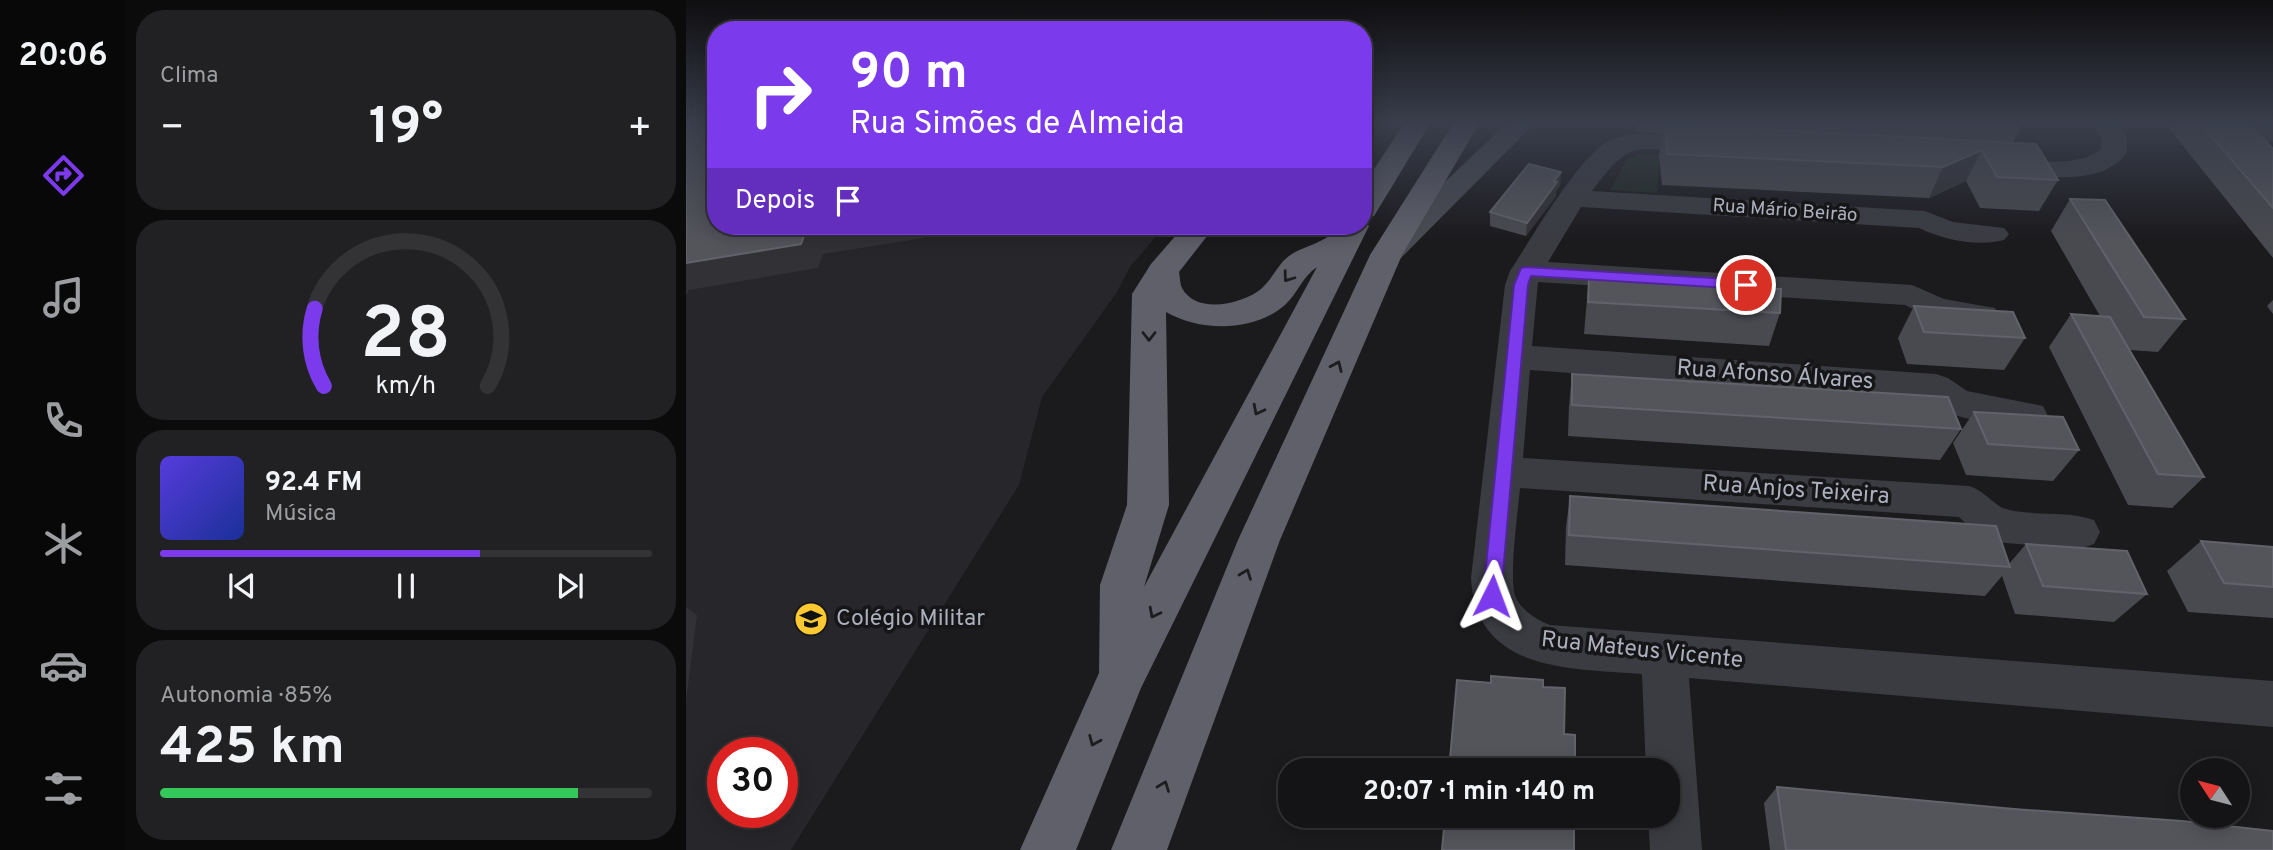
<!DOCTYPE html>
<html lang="pt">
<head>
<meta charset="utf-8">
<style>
  :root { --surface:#141416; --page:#212123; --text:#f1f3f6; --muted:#9d9ea1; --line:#333335; --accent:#7c3aed }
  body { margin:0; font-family:Overpass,sans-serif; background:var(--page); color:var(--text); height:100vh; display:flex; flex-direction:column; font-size:26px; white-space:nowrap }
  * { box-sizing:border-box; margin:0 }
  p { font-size:23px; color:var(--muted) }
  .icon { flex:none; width:38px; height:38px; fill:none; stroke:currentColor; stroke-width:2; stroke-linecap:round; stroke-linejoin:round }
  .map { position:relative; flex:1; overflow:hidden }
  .drawer { display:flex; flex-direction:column; gap:10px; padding:10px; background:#0b0b0c; width:560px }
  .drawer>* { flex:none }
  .hud { position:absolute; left:21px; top:21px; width:665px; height:214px; border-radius:28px; box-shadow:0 4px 18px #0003,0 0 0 2px var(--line); background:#7c3aed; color:#fff; overflow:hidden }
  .needle { width:46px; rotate:306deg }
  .tools { position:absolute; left:1494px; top:758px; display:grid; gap:14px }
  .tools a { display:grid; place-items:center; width:70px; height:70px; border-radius:50%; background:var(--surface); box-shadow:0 4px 18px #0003,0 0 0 2px var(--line); font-size:35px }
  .speed { position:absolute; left:21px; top:737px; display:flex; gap:14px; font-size:35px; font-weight:700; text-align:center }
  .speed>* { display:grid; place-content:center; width:91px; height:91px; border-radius:50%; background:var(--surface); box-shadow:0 4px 18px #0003,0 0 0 2px var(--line); line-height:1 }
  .speed .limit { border:10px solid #d22; background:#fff; color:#111 }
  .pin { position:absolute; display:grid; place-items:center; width:60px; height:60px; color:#fff; margin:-30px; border:4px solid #fff; border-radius:50%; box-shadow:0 2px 7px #0007 }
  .me { position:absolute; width:77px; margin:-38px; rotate:3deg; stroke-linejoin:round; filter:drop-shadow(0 0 5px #0008) }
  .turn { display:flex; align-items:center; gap:24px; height:147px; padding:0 28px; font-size:32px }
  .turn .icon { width:91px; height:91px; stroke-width:2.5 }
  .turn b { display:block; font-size:49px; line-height:60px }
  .then { display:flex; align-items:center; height:66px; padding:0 28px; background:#0003; gap:14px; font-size:26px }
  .big { font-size:52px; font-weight:700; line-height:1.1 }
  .drawer .tile { flex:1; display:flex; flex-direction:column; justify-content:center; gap:10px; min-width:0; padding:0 24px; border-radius:28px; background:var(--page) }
  .drawer .dial { align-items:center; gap:0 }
  .dial svg { height:182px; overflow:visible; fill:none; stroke:var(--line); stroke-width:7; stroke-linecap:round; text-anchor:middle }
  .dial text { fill:var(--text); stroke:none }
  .song { display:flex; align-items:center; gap:21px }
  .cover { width:84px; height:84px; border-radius:10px; background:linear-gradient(135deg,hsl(250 70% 55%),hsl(230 70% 35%)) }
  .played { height:7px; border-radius:4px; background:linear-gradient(90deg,var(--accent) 65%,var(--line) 65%) }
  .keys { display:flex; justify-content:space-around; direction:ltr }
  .heat { display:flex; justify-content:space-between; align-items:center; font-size:38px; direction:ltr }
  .charge { height:10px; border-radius:5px; background:linear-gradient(90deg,#34c759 85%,var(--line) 0) }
  .trip { position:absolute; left:592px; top:758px; width:402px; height:70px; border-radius:28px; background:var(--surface); box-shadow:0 4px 18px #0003,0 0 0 2px var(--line); font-weight:700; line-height:70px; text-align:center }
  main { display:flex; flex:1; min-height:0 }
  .dock { display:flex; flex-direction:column; width:126px; justify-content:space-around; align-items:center; background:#080809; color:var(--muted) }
  .dock .icon { width:49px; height:49px }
  .dock .selected { color:var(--accent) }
  .dock b { font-size:32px; color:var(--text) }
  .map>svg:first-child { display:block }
  .built { fill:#27262a; fill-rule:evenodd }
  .green { fill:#202922 }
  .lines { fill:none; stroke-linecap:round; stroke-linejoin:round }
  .minor { fill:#3b3c42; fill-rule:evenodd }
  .secondary { fill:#494b52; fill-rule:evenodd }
  .trunk { fill:#5f606a; fill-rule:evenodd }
  .wall { fill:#494a4f }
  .shaded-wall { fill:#323236 }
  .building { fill:#54555b; stroke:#62636a; stroke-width:2 }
  .oneway { stroke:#1d1c20 }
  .route { fill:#7c3aed; stroke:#51269a; stroke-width:2 }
  .labels { text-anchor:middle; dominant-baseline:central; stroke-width:7; stroke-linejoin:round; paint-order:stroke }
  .far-street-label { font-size:19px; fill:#acb0bd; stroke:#161518 }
  .street-label { font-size:23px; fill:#acb0bd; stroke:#161518 }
  .poi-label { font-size:23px; fill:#acb0bd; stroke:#161518; text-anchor:start }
</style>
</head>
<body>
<main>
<nav class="dock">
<b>20:06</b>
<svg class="icon selected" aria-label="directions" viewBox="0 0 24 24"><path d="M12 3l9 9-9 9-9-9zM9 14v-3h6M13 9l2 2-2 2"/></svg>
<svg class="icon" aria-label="music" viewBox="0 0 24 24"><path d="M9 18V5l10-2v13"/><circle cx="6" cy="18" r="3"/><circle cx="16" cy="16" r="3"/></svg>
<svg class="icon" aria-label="phone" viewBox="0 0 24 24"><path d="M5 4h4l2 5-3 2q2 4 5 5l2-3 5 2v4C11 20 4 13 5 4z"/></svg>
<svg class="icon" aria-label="climate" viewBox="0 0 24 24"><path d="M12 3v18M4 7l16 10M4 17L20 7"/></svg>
<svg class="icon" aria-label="car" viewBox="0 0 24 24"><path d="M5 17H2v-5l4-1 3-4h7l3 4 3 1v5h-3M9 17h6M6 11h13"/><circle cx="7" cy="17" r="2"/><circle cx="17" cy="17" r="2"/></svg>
<svg class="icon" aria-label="filters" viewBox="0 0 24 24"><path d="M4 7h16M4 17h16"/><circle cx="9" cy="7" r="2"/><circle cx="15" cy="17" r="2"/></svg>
</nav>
<section class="drawer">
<div class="tile"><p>Clima</p>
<div class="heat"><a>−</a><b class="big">19°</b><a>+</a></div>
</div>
<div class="tile dial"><svg viewBox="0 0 100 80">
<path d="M14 69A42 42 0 1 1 86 69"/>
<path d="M14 69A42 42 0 0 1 10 35" stroke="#7c3aed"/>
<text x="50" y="56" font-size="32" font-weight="700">28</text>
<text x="50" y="72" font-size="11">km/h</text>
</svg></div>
<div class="tile">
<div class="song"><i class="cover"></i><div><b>92.4 FM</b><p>Música</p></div></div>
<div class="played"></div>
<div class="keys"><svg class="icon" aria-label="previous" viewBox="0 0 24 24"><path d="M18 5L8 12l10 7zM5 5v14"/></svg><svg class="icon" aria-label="pause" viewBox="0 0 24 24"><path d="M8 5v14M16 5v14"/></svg><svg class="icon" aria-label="next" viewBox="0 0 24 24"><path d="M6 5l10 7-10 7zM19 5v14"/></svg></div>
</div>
<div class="tile"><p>Autonomia · 85%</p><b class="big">425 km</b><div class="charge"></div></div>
</section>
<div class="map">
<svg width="1587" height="850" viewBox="0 0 1587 850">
  <rect width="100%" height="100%" fill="#1b1a1d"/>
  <path class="built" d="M0 122 30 226H479L444 267 431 292 356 397 333 485 105 850H0ZM37 752H96V812H37Z"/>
  <path class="green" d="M954 154H974L971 193 924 190 941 159Z"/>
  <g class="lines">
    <g class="minor">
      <path d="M1405 122H1430L1441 137V152C1416 189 1352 175 1314 173L1304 171 1300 165 1304 159 1314 157C1345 159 1388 170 1415 149V137Z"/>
      <path d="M1571 126H1587V142L1562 140 1558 134 1562 128Z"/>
      <path d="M954 134 1025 139 1034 141 1038 147 1034 153C1023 155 1013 154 1001 152 944 146 941 145 906 191L1239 211 1267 222 1318 228 1323 234 1318 240C1292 247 1258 240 1233 228L895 207 862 262 1226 285 1258 299 1309 308 1313 316 1309 324C1281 331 1244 319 1219 305L852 282 846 346 1250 374 1262 378 1281 391 1357 406 1362 416 1357 426C1339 431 1279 420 1260 412 1253 409 1248 403 1242 399L844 370 837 458 1283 486C1299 491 1310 507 1320 509 1349 517 1380 510 1408 520L1414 532 1408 544 1394 549 1308 542 1294 537 1273 517 834 488C832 513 822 578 830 598 836 611 852 620 864 625L1587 681V727L1003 678 1016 850H964L962 816H982V770H960L956 674C885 668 790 673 785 578L819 285 824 271C845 239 891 159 922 141 931 136 944 135 954 134Z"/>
    </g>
    <path class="secondary" d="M822 122H850L711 262 700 265 689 262 684 255 689 248Z"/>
    <g class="trunk">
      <path d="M719 122H745L688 216 677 219V186Z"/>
      <path d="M768 122H794L716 255 594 540 481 850H425L552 540 684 255Z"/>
      <path d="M677 219 683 226 455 688 390 850H334L413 673 414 585 441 505 446 294 465 264 498 226H529L493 272C494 277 494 284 496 288 510 315 557 304 575 289 586 280 591 265 603 256 618 245 644 242 653 226H677ZM631 267 458 587 483 505 480 312C514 332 568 332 599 305 612 293 616 277 631 267Z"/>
    </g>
  </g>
  <g class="wall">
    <path d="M950 122H1337L1327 143 1372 180 1353 211 1294 208 1280 181 1243 198 976 185 973 155 977 134 951 132Z"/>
    <path d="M1478 122H1561L1587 149V258Z"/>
    <path d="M875 172 874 186 870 191V196L840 236 804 226V212Z"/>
    <path d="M1384 199 1499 319 1472 352 1444 350 1518 477 1486 508 1442 505 1363 347 1385 314 1414 316 1365 231Z"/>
    <path d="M903 278 1094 313 1083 346 898 334 900 310Z"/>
    <path d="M1587 300V314L1581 306Z"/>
    <path d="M1228 306 1339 338 1318 370 1221 364 1212 338Z"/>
    <path d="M886 374 1275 429 1254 460 882 436 883 406Z"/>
    <path d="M1288 412 1393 450 1367 481 1280 475 1267 443Z"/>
    <path d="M884 496 1323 564 1340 544 1461 594 1428 622 1329 614 1316 576 1299 596 879 565 880 527Z"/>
    <path d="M1515 541 1587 547V618L1502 612 1481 571Z"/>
    <path d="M1091 787 1328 809 1587 850H1084L1078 803Z"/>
  </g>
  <g class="shaded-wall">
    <path d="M1296 150 1280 181 1243 198 1257 167Z"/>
    <path d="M875 172 874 186 870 191V196L840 236 841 223Z"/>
    <path d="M148 226H241L238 238 137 254 132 268 3 290 0 296V263L120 230Z"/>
    <path d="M0 607 11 615 0 701Z"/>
  </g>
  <g class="building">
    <path d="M0 122H30V226H148L120 230 115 244 0 263Z"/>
    <path d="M1513 122H1561L1587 149V208Z"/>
    <path d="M979 124 1350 144 1372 180 1311 177 1296 150 1257 167 981 154Z"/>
    <path d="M843 164 875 172 868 181 871 182 841 223 804 212Z"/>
    <path d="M1384 199 1419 200 1499 319 1458 317Z"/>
    <path d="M903 278 1095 289 1094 313 902 302Z"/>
    <path d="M1228 306 1327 312 1339 338 1238 332Z"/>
    <path d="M1385 314 1424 317 1518 477 1472 474Z"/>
    <path d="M886 374 1262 397 1275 429 886 405Z"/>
    <path d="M1288 412 1377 417 1393 450 1302 444Z"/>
    <path d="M884 496 1310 526 1324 567 883 535Z"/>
    <path d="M1515 541 1587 547V587L1538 583Z"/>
    <path d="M1340 544 1441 551 1461 594 1357 586Z"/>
    <path d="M805 676 857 680V687L879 688 878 734 889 735V770H763L771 680 805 683Z"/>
    <path d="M1091 787 1328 809 1496 821 1587 831V850H1100Z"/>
    <path d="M759 816H888V850H756Z"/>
  </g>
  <defs><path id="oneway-chevron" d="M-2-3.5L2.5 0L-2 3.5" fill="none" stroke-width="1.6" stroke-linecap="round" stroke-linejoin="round" transform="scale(1.75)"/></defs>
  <g class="oneway">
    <use href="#oneway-chevron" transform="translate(602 277) rotate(126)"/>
    <use href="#oneway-chevron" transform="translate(463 336) rotate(90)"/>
    <use href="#oneway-chevron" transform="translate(651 366) rotate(-66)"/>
    <use href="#oneway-chevron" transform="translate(572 410) rotate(117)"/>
    <use href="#oneway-chevron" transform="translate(560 574) rotate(-69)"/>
    <use href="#oneway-chevron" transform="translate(468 613) rotate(117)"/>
    <use href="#oneway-chevron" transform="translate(408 741) rotate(113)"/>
    <use href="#oneway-chevron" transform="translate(478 786) rotate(-69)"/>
  </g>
  <linearGradient id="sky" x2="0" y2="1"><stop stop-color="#0f0e10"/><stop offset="0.51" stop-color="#393e4c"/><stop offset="1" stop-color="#393e4c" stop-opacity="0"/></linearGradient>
  <rect width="1587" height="241" fill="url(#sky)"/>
  <path class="route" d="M840 267 1060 280 1067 285 1060 289 845 276 842 285 815 596 812 601 806 604 799 601 797 596 828 285 835 268Z"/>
  <defs>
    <symbol id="school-disc" viewBox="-11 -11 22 22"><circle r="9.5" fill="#fcc933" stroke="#161518"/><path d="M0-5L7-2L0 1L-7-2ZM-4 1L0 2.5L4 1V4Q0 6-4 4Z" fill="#111"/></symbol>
  </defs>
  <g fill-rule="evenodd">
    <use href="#school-disc" x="106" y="600" width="38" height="38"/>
  </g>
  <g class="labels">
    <g class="far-street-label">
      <text transform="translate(1099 211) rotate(4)">Rua Mário Beirão</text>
    </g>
    <g class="street-label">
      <text transform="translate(1089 376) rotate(4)">Rua Afonso Álvares</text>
      <text transform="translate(1110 491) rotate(4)">Rua Anjos Teixeira</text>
      <text transform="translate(956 651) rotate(6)">Rua Mateus Vicente</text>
    </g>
    <g class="poi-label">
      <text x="150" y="619">Colégio Militar</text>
    </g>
  </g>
</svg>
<div class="tools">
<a><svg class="needle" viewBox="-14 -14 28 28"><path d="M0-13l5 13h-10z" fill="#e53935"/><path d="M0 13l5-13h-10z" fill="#9d9ea1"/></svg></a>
</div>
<div class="speed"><div class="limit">30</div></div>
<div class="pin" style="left:1060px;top:285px;background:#d93025"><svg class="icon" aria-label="arrive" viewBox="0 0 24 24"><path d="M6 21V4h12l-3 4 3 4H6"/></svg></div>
<svg class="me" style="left:806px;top:596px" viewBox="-20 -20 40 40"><path d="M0-17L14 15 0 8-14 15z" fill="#7c3aed" stroke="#fff" stroke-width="4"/></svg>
<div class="trip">20:07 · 1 min · 140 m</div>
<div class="hud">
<div class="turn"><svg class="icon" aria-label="right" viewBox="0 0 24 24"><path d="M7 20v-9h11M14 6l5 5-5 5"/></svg><div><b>90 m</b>Rua Simões de Almeida</div></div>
<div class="then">Depois<svg class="icon" aria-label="arrive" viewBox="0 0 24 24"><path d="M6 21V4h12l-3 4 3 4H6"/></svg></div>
</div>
</div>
</main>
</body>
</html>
